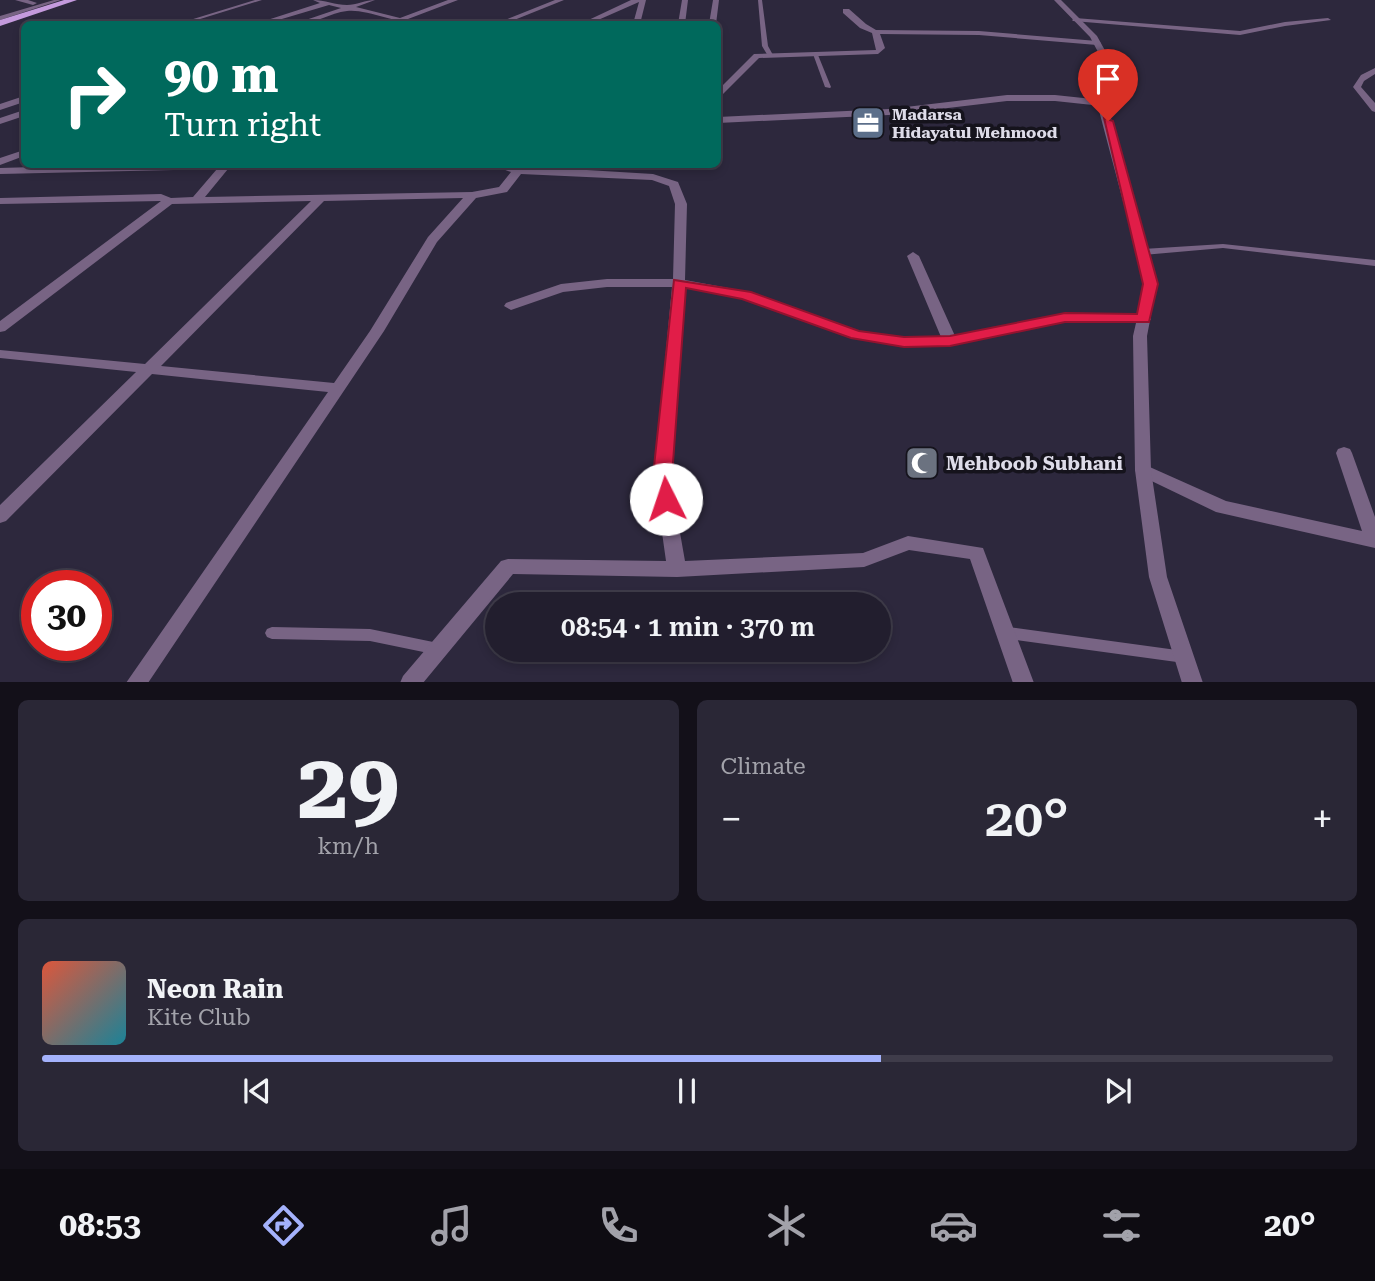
<!DOCTYPE html>
<html lang="en">
<head>
<meta charset="utf-8">
<style>
  :root { --surface:#221e2e; --page:#2a2736; --text:#f1f3f6; --muted:#a2a2aa; --line:#3f3c4a; --accent:#a4b2fc }
  body { margin:0; font-family:"Roboto Serif",serif; background:var(--page); color:var(--text); height:100vh; display:flex; flex-direction:column; font-size:26px; white-space:nowrap }
  * { box-sizing:border-box; margin:0 }
  p { font-size:23px; color:var(--muted) }
  .icon { flex:none; width:38px; height:38px; fill:none; stroke:currentColor; stroke-width:2; stroke-linecap:round; stroke-linejoin:round }
  .map { position:relative; height:682px; overflow:hidden }
  .panel { display:flex; flex-direction:column; gap:18px; padding:18px; background:#131019; flex:1 }
  .panel>* { flex:none }
  .top-card { position:absolute; left:21px; top:21px; width:700px; height:147px; border-radius:10px; box-shadow:0 4px 10px #0003,0 0 0 2px var(--line); background:#00695c; color:#fff; overflow:hidden }
  .speed { position:absolute; left:21px; top:570px; display:flex; gap:14px; font-size:35px; font-weight:700; text-align:center }
  .speed>* { display:grid; place-content:center; width:91px; height:91px; border-radius:50%; background:var(--surface); box-shadow:0 4px 10px #0003,0 0 0 2px var(--line); line-height:1 }
  .speed .limit { border:10px solid #d22; background:#fff; color:#111 }
  .pin { position:absolute; display:grid; place-items:center; width:60px; height:60px; color:#fff; margin:-72px -30px; border-radius:50% 50% 50% 0; rotate:-45deg; box-shadow:0 0 7px #0007 }
  .pin .icon { rotate:45deg }
  .me { position:absolute; width:77px; margin:-38px; rotate:356deg; stroke-linejoin:round; filter:drop-shadow(0 0 5px #0008) }
  .turn { display:flex; align-items:center; gap:24px; height:147px; padding:0 28px; font-size:32px }
  .turn .icon { width:91px; height:91px; stroke-width:2.5 }
  .turn b { display:block; font-size:49px; line-height:60px }
  .big { font-size:52px; font-weight:600; line-height:1.1 }
  .panel .card { flex:1; display:flex; flex-direction:column; justify-content:center; gap:10px; min-width:0; padding:0 24px; border-radius:10px; background:var(--page) }
  .panel .dial { align-items:center; gap:0 }
  .dial b { font-size:91px; line-height:1 }
  .song { display:flex; align-items:center; gap:21px }
  .cover { width:84px; height:84px; border-radius:10px; background:linear-gradient(135deg,hsl(10 70% 55%),hsl(190 70% 35%)) }
  .played { height:7px; border-radius:4px; background:linear-gradient(90deg,var(--accent) 65%,var(--line) 65%) }
  .keys { display:flex; justify-content:space-around; direction:ltr }
  .heat { display:flex; justify-content:space-between; align-items:center; font-size:38px; direction:ltr }
  .panel .tiles { flex:1; display:grid; gap:18px; grid-template-columns:1fr 1fr }
  .card:last-child { grid-column:span 2 }
  .trip { position:absolute; left:485px; top:592px; width:406px; height:70px; border-radius:35px; background:var(--surface); box-shadow:0 4px 10px #0003,0 0 0 2px var(--line); font-weight:600; line-height:70px; text-align:center }
  .tab-bar { display:flex; height:112px; justify-content:space-around; align-items:center; background:#0e0c12; color:var(--muted) }
  .tab-bar .icon { width:49px; height:49px }
  .tab-bar .on { color:var(--accent) }
  .tab-bar b { font-size:32px; color:var(--text) }
  .map>svg:first-child { display:block }
  .lines { fill:none; stroke-linecap:round; stroke-linejoin:round }
  .service { fill:#786484; fill-rule:evenodd }
  .minor { fill:#786484; fill-rule:evenodd }
  .tertiary { fill:#786484; fill-rule:evenodd }
  .primary { fill:#c49add; fill-rule:evenodd }
  .route { fill:#e11d48; stroke:#92132f; stroke-width:2 }
  .labels { text-anchor:middle; dominant-baseline:central; stroke-width:7; stroke-linejoin:round; paint-order:stroke }
  .far-poi-label { font-size:16px; font-weight:bold; fill:#dedce9; stroke:#15131c; text-anchor:start }
  .poi-label { font-size:19px; font-weight:bold; fill:#dedce9; stroke:#15131c; text-anchor:start }
</style>
</head>
<body>
<div class="map">
<svg width="1375" height="683" viewBox="0 0 1375 683">
  <rect width="100%" height="100%" fill="#2d283d"/>
  <g class="lines">
    <g class="service">
      <path d="M54 0H61L0 20V16Z"/>
      <path d="M255 0H262L184 24H177Z"/>
      <path d="M758 0H762L768 46 773 55 770 57 768 56 762 46Z"/>
      <path d="M1075 18 1240 31 1285 22 1328 18 1331 20 1285 26 1240 35 1073 21 1072 20Z"/>
      <path d="M813 54 818 55 831 87 830 88 825 87Z"/>
      <path d="M1223 244 1375 260V266L1223 248 1143 255 1139 252 1143 249Z"/>
      <path d="M272 627 370 629 438 643 443 645 445 649 443 653 438 655 370 641 272 639 267 637 265 633 267 629Z"/>
      <path d="M1008 627 1184 651 1189 653 1191 657 1189 661 1184 663 1008 639 1003 637 1001 633 1003 629Z"/>
    </g>
    <g class="minor">
      <path d="M313 0C324 0 336 5 347 5 356 5 366 0 375 0L356 7 400 18 448 0H458L408 19 421 24C400 24 363 8 347 11 329 13 312 26 294 24L341 8 329 5 265 24H255L320 3Z"/>
      <path d="M555 0H564L504 24H495Z"/>
      <path d="M631 0H646L640 24H633L639 2 589 24H580Z"/>
      <path d="M682 0H688L685 24H678Z"/>
      <path d="M713 0H719L716 24H709Z"/>
      <path d="M843 9H849L866 24 876 30 979 31 1097 41 1101 43 1097 45 979 35 880 34 885 48 878 54 759 58 721 96 718 97V90L754 54 876 50 872 33 860 28 843 13Z"/>
      <path d="M1375 68V74L1364 81 1361 87 1375 103V112L1372 111 1353 87 1361 75Z"/>
      <path d="M1007 95H1055L1102 100 1107 103 1102 106 1055 101H1007L889 115 718 123V117L889 109Z"/>
      <path d="M24 96V102L0 110V104Z"/>
      <path d="M24 110V116L0 124V118Z"/>
      <path d="M24 150V156L0 165V158Z"/>
      <path d="M137 164H290L285 167 228 169 205 197 472 192 499 187 511 172 489 164 653 174 678 182 687 204 685 280 750 292 859 331 904 338 941 337 907 256 913 252 919 256 955 336 1065 313 1149 316 1151 319 1149 322 1144 323 1065 321 950 345 904 346 851 338 742 298 685 288 670 476 685 561 863 553 908 536 983 548 1034 683H1013L970 559 909 550 864 567 677 577 513 574 423 683H400L403 676 501 561 508 559 666 561 654 476 672 287H607L563 292 511 310 504 306 506 303 561 284 607 279H673L675 204 669 186 652 180 521 174 507 192 476 198 437 242 384 331 148 683H126L328 392 152 374 6 521 0 523V505L136 372 0 358V350L145 364 311 201 172 204 5 331 0 332V321L161 201 0 204V198L161 194 171 198 193 197 217 169 0 174V168ZM463 198 428 237 370 331 334 383 161 366 324 201Z"/>
      <path d="M1344 447 1350 449 1352 453 1375 517V548L1216 512 1137 474 1135 470 1137 466 1143 464 1226 501 1362 531 1336 453 1338 449Z"/>
    </g>
    <g class="tertiary">
      <path d="M15 0H28L37 3 33 5Z"/>
      <path d="M1054 0H1061L1097 36 1113 65 1124 92 1107 104 1157 284 1147 336 1151 470 1167 577 1203 683H1182L1149 577 1135 470 1133 336 1145 284 1097 103 1115 91 1105 65 1090 37Z"/>
    </g>
    <path class="primary" d="M64 0H77L0 26V20Z"/>
  </g>
  <path class="route" d="M1104 118 1113 121 1158 284 1149 322H1065L950 346 904 347 851 338 742 299 686 288 672 476 676 499 673 504 666 506 659 504 653 476 674 280 751 292 859 331 904 337 950 336 1065 313 1137 314 1143 284Z"/>
  <defs>
    <symbol id="office-square" viewBox="-11 -11 22 22"><rect x="-9" y="-9" width="18" height="18" rx="4" fill="#5c6f8a" stroke="#15131c"/><path d="M-6-3h4V-5.5h4V-3h4V5H-6ZM-1-4.5V-3h2v-1.5ZM-6 0V1H6V0Z" fill="#fff"/></symbol>
    <symbol id="mosque-square" viewBox="-11 -11 22 22"><rect x="-9" y="-9" width="18" height="18" rx="4" fill="#6b7280" stroke="#15131c"/><path d="M3.5-4.9A6 6 0 1 0 3.5 4.9A5 5 0 1 1 3.5-4.9Z" fill="#fff"/></symbol>
  </defs>
  <g fill-rule="evenodd">
    <use href="#office-square" x="849" y="104" width="38" height="38"/>
    <use href="#mosque-square" x="903" y="444" width="38" height="38"/>
  </g>
  <g class="labels">
    <g class="far-poi-label">
      <text x="892" y="114">Madarsa<tspan x="892" dy="18">Hidayatul Mehmood</tspan></text>
    </g>
    <g class="poi-label">
      <text x="946" y="463">Mehboob Subhani</text>
    </g>
  </g>
</svg>
<div class="speed"><div class="limit">30</div></div>
<div class="pin" style="left:1108px;top:121px;background:#d93025"><svg class="icon" aria-label="arrive" viewBox="0 0 24 24"><path d="M6 21V4h12l-3 4 3 4H6"/></svg></div>
<svg class="me" style="left:666px;top:499px" viewBox="-20 -20 40 40"><circle r="19" fill="#fff"/><path d="M0-13L10 11 0 6-10 11z" fill="#e11d48"/></svg>
<div class="trip">08:54 · 1 min · 370 m</div>
<div class="top-card">
<div class="turn"><svg class="icon" aria-label="right" viewBox="0 0 24 24"><path d="M7 20v-9h11M14 6l5 5-5 5"/></svg><div><b>90 m</b>Turn right</div></div>
</div>
</div>
<section class="panel">
<div class="tiles">
<div class="card dial"><b>29</b><p>km/h</p></div>
<div class="card"><p>Climate</p>
<div class="heat"><a>−</a><b class="big">20°</b><a>+</a></div>
</div>
<div class="card">
<div class="song"><i class="cover"></i><div><b>Neon Rain</b><p>Kite Club</p></div></div>
<div class="played"></div>
<div class="keys"><svg class="icon" aria-label="previous" viewBox="0 0 24 24"><path d="M18 5L8 12l10 7zM5 5v14"/></svg><svg class="icon" aria-label="pause" viewBox="0 0 24 24"><path d="M8 5v14M16 5v14"/></svg><svg class="icon" aria-label="next" viewBox="0 0 24 24"><path d="M6 5l10 7-10 7zM19 5v14"/></svg></div>
</div>
</div>
</section>
<nav class="tab-bar">
<b>08:53</b>
<svg class="icon on" aria-label="directions" viewBox="0 0 24 24"><path d="M12 3l9 9-9 9-9-9zM9 14v-3h6M13 9l2 2-2 2"/></svg>
<svg class="icon" aria-label="music" viewBox="0 0 24 24"><path d="M9 18V5l10-2v13"/><circle cx="6" cy="18" r="3"/><circle cx="16" cy="16" r="3"/></svg>
<svg class="icon" aria-label="phone" viewBox="0 0 24 24"><path d="M5 4h4l2 5-3 2q2 4 5 5l2-3 5 2v4C11 20 4 13 5 4z"/></svg>
<svg class="icon" aria-label="climate" viewBox="0 0 24 24"><path d="M12 3v18M4 7l16 10M4 17L20 7"/></svg>
<svg class="icon" aria-label="car" viewBox="0 0 24 24"><path d="M5 17H2v-5l4-1 3-4h7l3 4 3 1v5h-3M9 17h6M6 11h13"/><circle cx="7" cy="17" r="2"/><circle cx="17" cy="17" r="2"/></svg>
<svg class="icon" aria-label="filters" viewBox="0 0 24 24"><path d="M4 7h16M4 17h16"/><circle cx="9" cy="7" r="2"/><circle cx="15" cy="17" r="2"/></svg>
<b>20°</b>
</nav>
</body>
</html>
